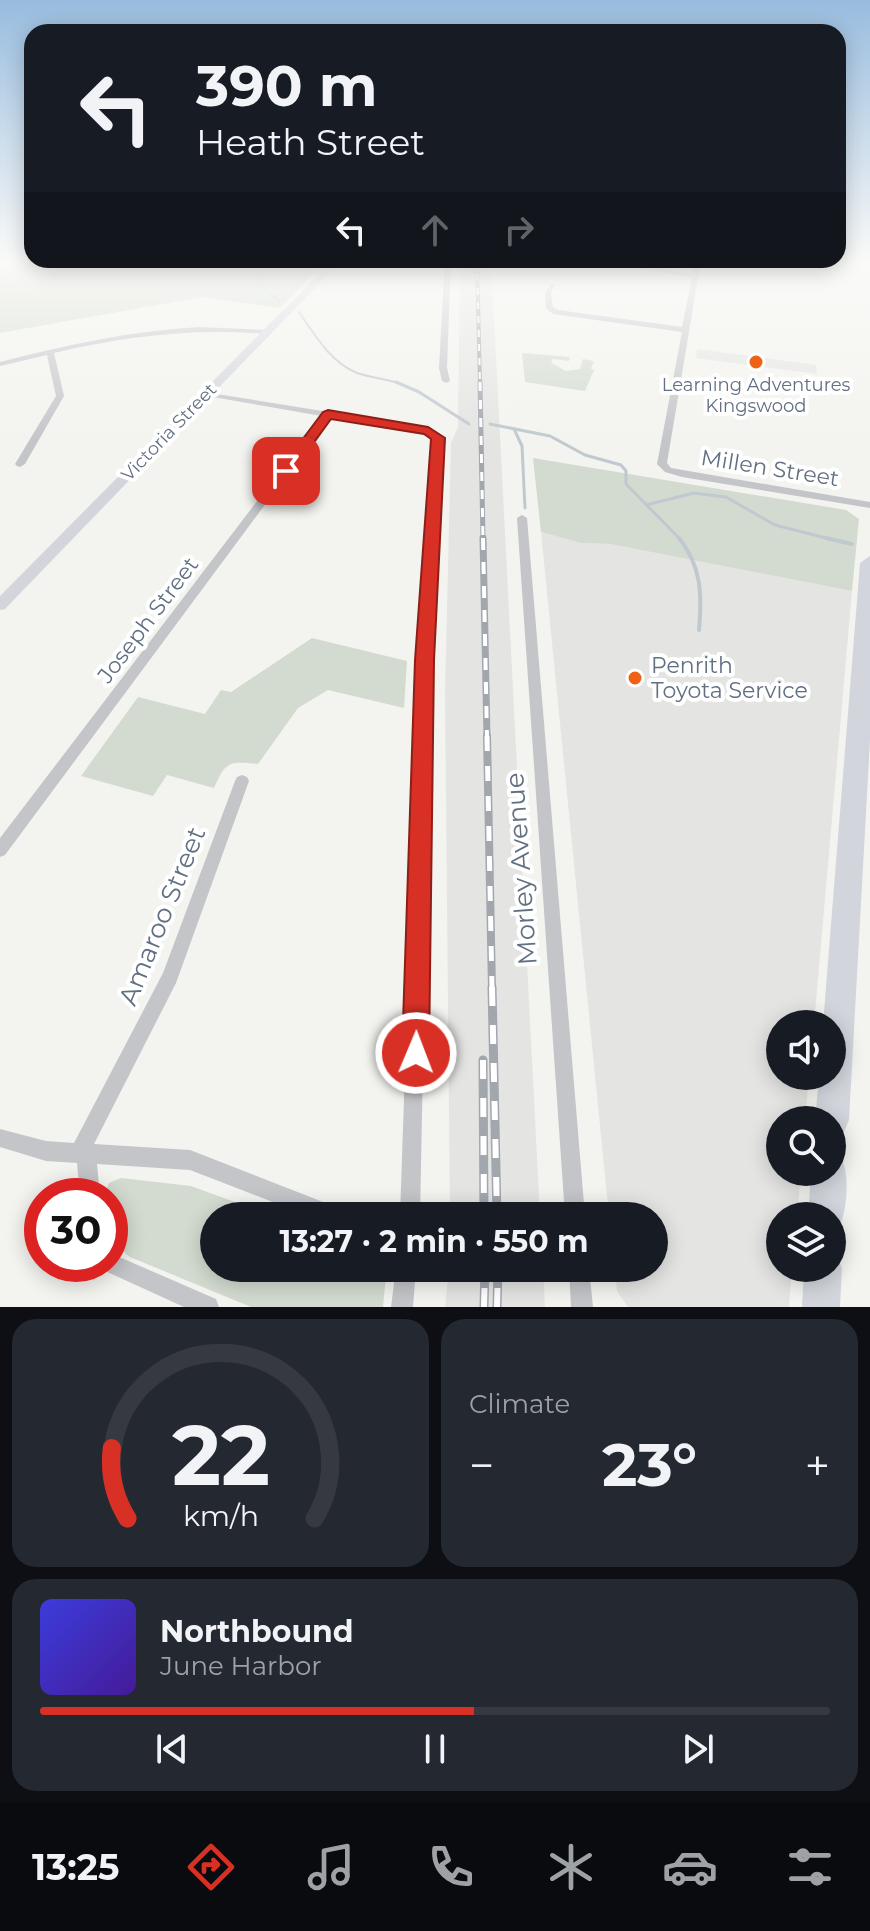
<!DOCTYPE html>
<html lang="en">
<head>
<meta charset="utf-8">
<style>
  :root { --surface:#171b24; --page:#242831; --text:#f1f3f6; --muted:#9ea1a6; --line:#363941; --accent:#d93025 }
  body { margin:0; font-family:Montserrat,sans-serif; background:var(--page); color:var(--text); height:100vh; display:flex; flex-direction:column; font-size:30px; white-space:nowrap }
  * { box-sizing:border-box; margin:0 }
  p { font-size:26px; color:var(--muted) }
  .icon { flex:none; width:44px; height:44px; fill:none; stroke:currentColor; stroke-width:2; stroke-linecap:round; stroke-linejoin:round }
  .map { position:relative; height:1307px; overflow:hidden }
  .panel { display:flex; flex-direction:column; gap:12px; padding:12px; background:#0d0f14; flex:1 }
  .panel>* { flex:none }
  .banner { position:absolute; left:24px; top:24px; width:822px; height:244px; border-radius:24px; box-shadow:0 4px 20px #0003; background:#171b24; color:var(--text); overflow:hidden }
  .fabs { position:absolute; left:766px; top:1010px; display:grid; gap:16px }
  .fabs a { display:grid; place-items:center; width:80px; height:80px; border-radius:50%; background:var(--surface); box-shadow:0 4px 20px #0003; font-size:40px }
  .speed { position:absolute; left:24px; top:1178px; display:flex; gap:16px; font-size:40px; font-weight:700; text-align:center }
  .speed>* { display:grid; place-content:center; width:104px; height:104px; border-radius:50%; background:var(--surface); box-shadow:0 4px 20px #0003; line-height:1 }
  .speed .limit { border:12px solid #d22; background:#fff; color:#111 }
  .pin { position:absolute; display:grid; place-items:center; width:68px; height:68px; color:#fff; margin:-34px; border-radius:16px; box-shadow:0 4px 12px #0006 }
  .me { position:absolute; width:88px; margin:-44px; rotate:1deg; stroke-linejoin:round; filter:drop-shadow(0 0 6px #0008) }
  .turn { display:flex; align-items:center; gap:28px; height:168px; padding:0 40px; font-size:36px }
  .turn .icon { width:104px; height:104px; stroke-width:2.5 }
  .turn b { display:block; font-size:56px; line-height:68px }
  .lanes { display:flex; align-items:center; height:76px; padding:0 40px; background:#0003; justify-content:center; gap:40px; direction:ltr }
  .lanes .off { opacity:.35 }
  .big { font-size:60px; font-weight:700; line-height:1.1 }
  .panel .widget { flex:1; display:flex; flex-direction:column; justify-content:center; gap:12px; min-width:0; padding:0 28px; border-radius:24px; background:var(--page) }
  .panel .dial { align-items:center; gap:0 }
  .dial svg { height:208px; overflow:visible; fill:none; stroke:var(--line); stroke-width:7; stroke-linecap:round; text-anchor:middle }
  .dial text { fill:var(--text); stroke:none }
  .song { display:flex; align-items:center; gap:24px }
  .cover { width:96px; height:96px; border-radius:12px; background:linear-gradient(135deg,hsl(240 70% 55%),hsl(260 70% 35%)) }
  .played { height:8px; border-radius:4px; background:linear-gradient(90deg,var(--accent) 55%,var(--line) 55%) }
  .keys { display:flex; justify-content:space-around; direction:ltr }
  .heat { display:flex; justify-content:space-between; align-items:center; font-size:44px; direction:ltr }
  .panel .tiles { flex:1; display:grid; gap:12px; grid-template-columns:1fr 1fr }
  .widget:last-child { grid-column:span 2 }
  .trip { position:absolute; left:200px; top:1202px; width:468px; height:80px; border-radius:40px; background:var(--surface); box-shadow:0 4px 20px #0003; font-weight:700; line-height:80px; text-align:center }
  .tab-bar { display:flex; height:128px; justify-content:space-around; align-items:center; background:#090b0e; color:var(--muted) }
  .tab-bar .icon { width:56px; height:56px }
  .tab-bar .on { color:var(--accent) }
  .tab-bar b { font-size:36px; color:var(--text) }
  .map>svg:first-child { display:block }
  .built { fill:#e4e4e3 }
  .green { fill:#d3dbd0 }
  .lines { fill:none; stroke-linecap:round; stroke-linejoin:round }
  .stream-far2 { stroke:#c0c9d0; stroke-width:2 }
  .stream-far1 { stroke:#c0c9d0; stroke-width:3 }
  .stream { stroke:#c0c9d0; stroke-width:4 }
  .street { fill:#c3c5c9; fill-rule:evenodd }
  .secondary { fill:#d2d6dc; fill-rule:evenodd }
  .highway { fill:#d2d6dc; fill-rule:evenodd }
  .rail-far4-casing { stroke:#a2a7ae; stroke-width:4 }
  .rail-far3-casing { stroke:#a2a7ae; stroke-width:5 }
  .rail-far2-casing { stroke:#a2a7ae; stroke-width:7 }
  .rail-far1-casing { stroke:#a2a7ae; stroke-width:8 }
  .rail-casing { stroke:#a2a7ae; stroke-width:9 }
  .rail-far4 { stroke:#fff; stroke-width:2; stroke-dasharray:7; stroke-linecap:butt }
  .rail-far3 { stroke:#fff; stroke-width:3; stroke-dasharray:9; stroke-linecap:butt }
  .rail-far2 { stroke:#fff; stroke-width:4; stroke-dasharray:12; stroke-linecap:butt }
  .rail-far1 { stroke:#fff; stroke-width:5; stroke-dasharray:15; stroke-linecap:butt }
  .rail { stroke:#fff; stroke-width:6; stroke-dasharray:19; stroke-linecap:butt }
  .route { fill:#d93025; stroke:#8d1f18; stroke-width:2 }
  .poi-dot { fill:#ee6215; stroke:#fff; stroke-width:3 }
  .labels { text-anchor:middle; dominant-baseline:central; stroke-width:8; stroke-linejoin:round; paint-order:stroke }
  .far-poi-label { font-size:18px; fill:#616f82; stroke:#fff }
  .far-street-label { font-size:18px; fill:#616f82; stroke:#fff }
  .street-label { font-size:22px; fill:#616f82; stroke:#fff }
  .poi-label { font-size:22px; fill:#616f82; stroke:#fff; text-anchor:start }
  .near-street-label { font-size:26px; fill:#616f82; stroke:#fff }
</style>
</head>
<body>
<div class="map">
<svg width="870" height="1307" viewBox="0 0 870 1307">
  <rect width="100%" height="100%" fill="#f3f4ef"/>
  <g class="built">
    <path d="M460 260H491L540 1216H450L445 692 451 443 458 427Z"/>
    <path d="M697 349 816 365 817 374 696 358Z"/>
    <path d="M541 532 581 543 610 544 852 591 814 1024H780V1076H809L805 1120H780V1172H801L797 1216H780V1268H792L789 1307H628L617 1291 615 1268H654V1216H609Z"/>
    <path d="M449 1268H543L545 1307H445Z"/>
  </g>
  <g class="green">
    <path d="M0 260H328L280 308 202 297 0 333Z"/>
    <path d="M522 353 570 357 569 361 553 359 551 363 566 371 580 369 583 359 594 361 591 369 594 370 585 391 525 382Z"/>
    <path d="M533 458 846 510 859 519 852 591 610 544 581 543 541 532Z"/>
    <path d="M312 638 407 661 404 708 328 690 298 708 258 764C229 761 226 761 214 788L167 775 153 796 81 776 138 697 205 714 221 690 231 692Z"/>
    <path d="M121 1178 191 1186 273 1216H214V1268H384L386 1275 383 1307H251L130 1257C111 1244 110 1218 110 1196H104L109 1183Z"/>
  </g>
  <g class="lines">
    <g class="stream-far2">
      <path d="M181 260H189"/>
      <path d="M252 260 261 284 279 301"/>
      <path d="M299 312C315 335 330 362 357 373 372 378 387 379 402 384"/>
    </g>
    <g class="stream-far1">
      <path d="M396 382 419 392 469 424"/>
      <path d="M490 424 550 436 585 455 621 465 626 471V484L681 540"/>
      <path d="M514 429 522 446 525 508"/>
      <path d="M646 505 694 493 726 497 775 525 834 540"/>
    </g>
    <g class="stream">
      <path d="M679 538C702 567 702 595 699 630"/>
      <path d="M826 538 852 544"/>
    </g>
    <g class="street">
      <path d="M445 260H451L447 368 450 381 446 383 442 381 439 368Z"/>
      <path d="M582 260H599L692 274 695 260H701L667 463 671 468 870 502V508L682 477 665 472 657 464 682 332 553 314 546 308 545 293 551 284H555L551 293 553 307 558 310 682 327 692 277Z"/>
      <path d="M199 327 267 330 271 332 267 334C194 328 125 336 54 353L64 396 25 464 20 467 17 466 15 464 56 396 47 355 0 366V362C66 345 131 331 199 327Z"/>
      <path d="M204 392 428 428 442 438 431 660 420 1216H400L419 660 433 439 425 433 330 417 5 855 0 857V838L322 416 207 396H204Z"/>
      <path d="M522 515 527 518 585 1216H565L517 518Z"/>
      <path d="M242 775 247 777 249 781 176 983 94 1144 190 1150 341 1209 344 1216H309L190 1170 97 1164 100 1196H80L77 1163 46 1161 0 1147V1129L46 1141 74 1143 163 973 235 781 237 777Z"/>
      <path d="M110 1253 216 1299 219 1307H184L103 1270 100 1264H110Z"/>
      <path d="M396 1268H416L413 1307H391Z"/>
      <path d="M569 1268H589L593 1307H571Z"/>
    </g>
    <path class="secondary" d="M333 260H342L5 609 0 610V596Z"/>
    <g class="highway">
      <path d="M870 556V741L849 1120 844 1132 832 1137V1120H815L819 1076H832V1024H823L860 563Z"/>
      <path d="M832 1156 842 1159C850 1180 847 1208 839 1229L832 1232V1216H808L811 1172H832Z"/>
      <path d="M832 1253 836 1255 842 1268 840 1307H802L804 1268H832Z"/>
    </g>
    <defs>
      <path id="rail-far4" d="M477 260 480 384"/>
      <path id="rail-far3" d="M480 382 483 540"/>
      <path id="rail-far2" d="M483 538 487 738"/>
      <path id="rail-far1" d="M487 736 492 989"/>
      <g id="rail">
        <path d="M492 987 497 1216"/>
        <path d="M483 1060 484 1216"/>
        <path d="M484 1307 485 1268"/>
        <path d="M497 1307 498 1268"/>
      </g>
    </defs>
    <use href="#rail-far4" class="rail-far4-casing"/>
    <use href="#rail-far3" class="rail-far3-casing"/>
    <use href="#rail-far2" class="rail-far2-casing"/>
    <use href="#rail-far1" class="rail-far1-casing"/>
    <use href="#rail" class="rail-casing"/>
    <use href="#rail-far4" class="rail-far4"/>
    <use href="#rail-far3" class="rail-far3"/>
    <use href="#rail-far2" class="rail-far2"/>
    <use href="#rail-far1" class="rail-far1"/>
    <use href="#rail" class="rail"/>
  </g>
  <linearGradient id="sky" x2="0" y2="1"><stop stop-color="#98bcde"/><stop offset="0.59" stop-color="#fafaf8"/><stop offset="1" stop-color="#fafaf8" stop-opacity="0"/></linearGradient>
  <rect width="870" height="443" fill="url(#sky)"/>
  <path class="route" d="M328 410 428 427 445 438 434 660 429 1053 425 1063 416 1067 406 1063 402 1053 415 660 431 439 424 434 331 419 291 474H281V468L323 412Z"/>
  <g class="poi-dot">
    <circle cx="756" cy="362" r="8"/>
    <circle cx="635" cy="678" r="8"/>
  </g>
  <g class="labels">
    <g class="far-poi-label">
      <text x="756" y="385">Learning Adventures<tspan x="756" dy="21">Kingswood</tspan></text>
    </g>
    <g class="far-street-label">
      <text transform="translate(169 432) rotate(-46)">Victoria Street</text>
    </g>
    <g class="street-label">
      <text transform="translate(770 468) rotate(9)">Millen Street</text>
      <text transform="translate(148 620) rotate(-53)">Joseph Street</text>
    </g>
    <g class="poi-label">
      <text x="651" y="665">Penrith<tspan x="651" dy="25">Toyota Service</tspan></text>
    </g>
    <g class="near-street-label">
      <text transform="translate(521 869) rotate(-94)">Morley Avenue</text>
      <text transform="translate(162 916) rotate(-68)">Amaroo Street</text>
    </g>
  </g>
</svg>
<div class="fabs">
<a><svg class="icon" aria-label="sound" viewBox="0 0 24 24"><path d="M4 9h4l5-4v14l-5-4H4zM17 9q2 3 0 6"/></svg></a>
<a><svg class="icon" aria-label="search" viewBox="0 0 24 24"><circle cx="10" cy="10" r="6"/><path d="M15 15l6 6"/></svg></a>
<a><svg class="icon" aria-label="layers" viewBox="0 0 24 24"><path d="M12 4l9 5-9 5-9-5zM3 14l9 5 9-5"/></svg></a>
</div>
<div class="speed"><div class="limit">30</div></div>
<div class="pin" style="left:286px;top:471px;background:#d93025"><svg class="icon" aria-label="arrive" viewBox="0 0 24 24"><path d="M6 21V4h12l-3 4 3 4H6"/></svg></div>
<svg class="me" style="left:416px;top:1053px" viewBox="-20 -20 40 40"><circle r="17" fill="#d93025" stroke="#fff" stroke-width="3"/><path d="M0-11L8 9 0 5-8 9z" fill="#fff"/></svg>
<div class="trip">13:27 · 2 min · 550 m</div>
<div class="banner">
<div class="turn"><svg class="icon" aria-label="left" viewBox="0 0 24 24"><path d="M17 20v-9H6M10 6l-5 5 5 5"/></svg><div><b>390 m</b>Heath Street</div></div>
<div class="lanes"><svg class="icon" aria-label="left" viewBox="0 0 24 24"><path d="M17 20v-9H6M10 6l-5 5 5 5"/></svg><svg class="icon off" aria-label="ahead" viewBox="0 0 24 24"><path d="M12 20V5M6 11l6-6 6 6"/></svg><svg class="icon off" aria-label="right" viewBox="0 0 24 24"><path d="M7 20v-9h11M14 6l5 5-5 5"/></svg></div>
</div>
</div>
<section class="panel">
<div class="tiles">
<div class="widget dial"><svg viewBox="0 0 100 80">
<path d="M14 69A42 42 0 1 1 86 69"/>
<path d="M14 69A42 42 0 0 1 8 42" stroke="#d93025"/>
<text x="50" y="56" font-size="32" font-weight="700">22</text>
<text x="50" y="72" font-size="11">km/h</text>
</svg></div>
<div class="widget"><p>Climate</p>
<div class="heat"><a>−</a><b class="big">23°</b><a>+</a></div>
</div>
<div class="widget">
<div class="song"><i class="cover"></i><div><b>Northbound</b><p>June Harbor</p></div></div>
<div class="played"></div>
<div class="keys"><svg class="icon" aria-label="previous" viewBox="0 0 24 24"><path d="M18 5L8 12l10 7zM5 5v14"/></svg><svg class="icon" aria-label="pause" viewBox="0 0 24 24"><path d="M8 5v14M16 5v14"/></svg><svg class="icon" aria-label="next" viewBox="0 0 24 24"><path d="M6 5l10 7-10 7zM19 5v14"/></svg></div>
</div>
</div>
</section>
<nav class="tab-bar">
<b>13:25</b>
<svg class="icon on" aria-label="directions" viewBox="0 0 24 24"><path d="M12 3l9 9-9 9-9-9zM9 14v-3h6M13 9l2 2-2 2"/></svg>
<svg class="icon" aria-label="music" viewBox="0 0 24 24"><path d="M9 18V5l10-2v13"/><circle cx="6" cy="18" r="3"/><circle cx="16" cy="16" r="3"/></svg>
<svg class="icon" aria-label="phone" viewBox="0 0 24 24"><path d="M5 4h4l2 5-3 2q2 4 5 5l2-3 5 2v4C11 20 4 13 5 4z"/></svg>
<svg class="icon" aria-label="climate" viewBox="0 0 24 24"><path d="M12 3v18M4 7l16 10M4 17L20 7"/></svg>
<svg class="icon" aria-label="car" viewBox="0 0 24 24"><path d="M5 17H2v-5l4-1 3-4h7l3 4 3 1v5h-3M9 17h6M6 11h13"/><circle cx="7" cy="17" r="2"/><circle cx="17" cy="17" r="2"/></svg>
<svg class="icon" aria-label="filters" viewBox="0 0 24 24"><path d="M4 7h16M4 17h16"/><circle cx="9" cy="7" r="2"/><circle cx="15" cy="17" r="2"/></svg>
</nav>
</body>
</html>
